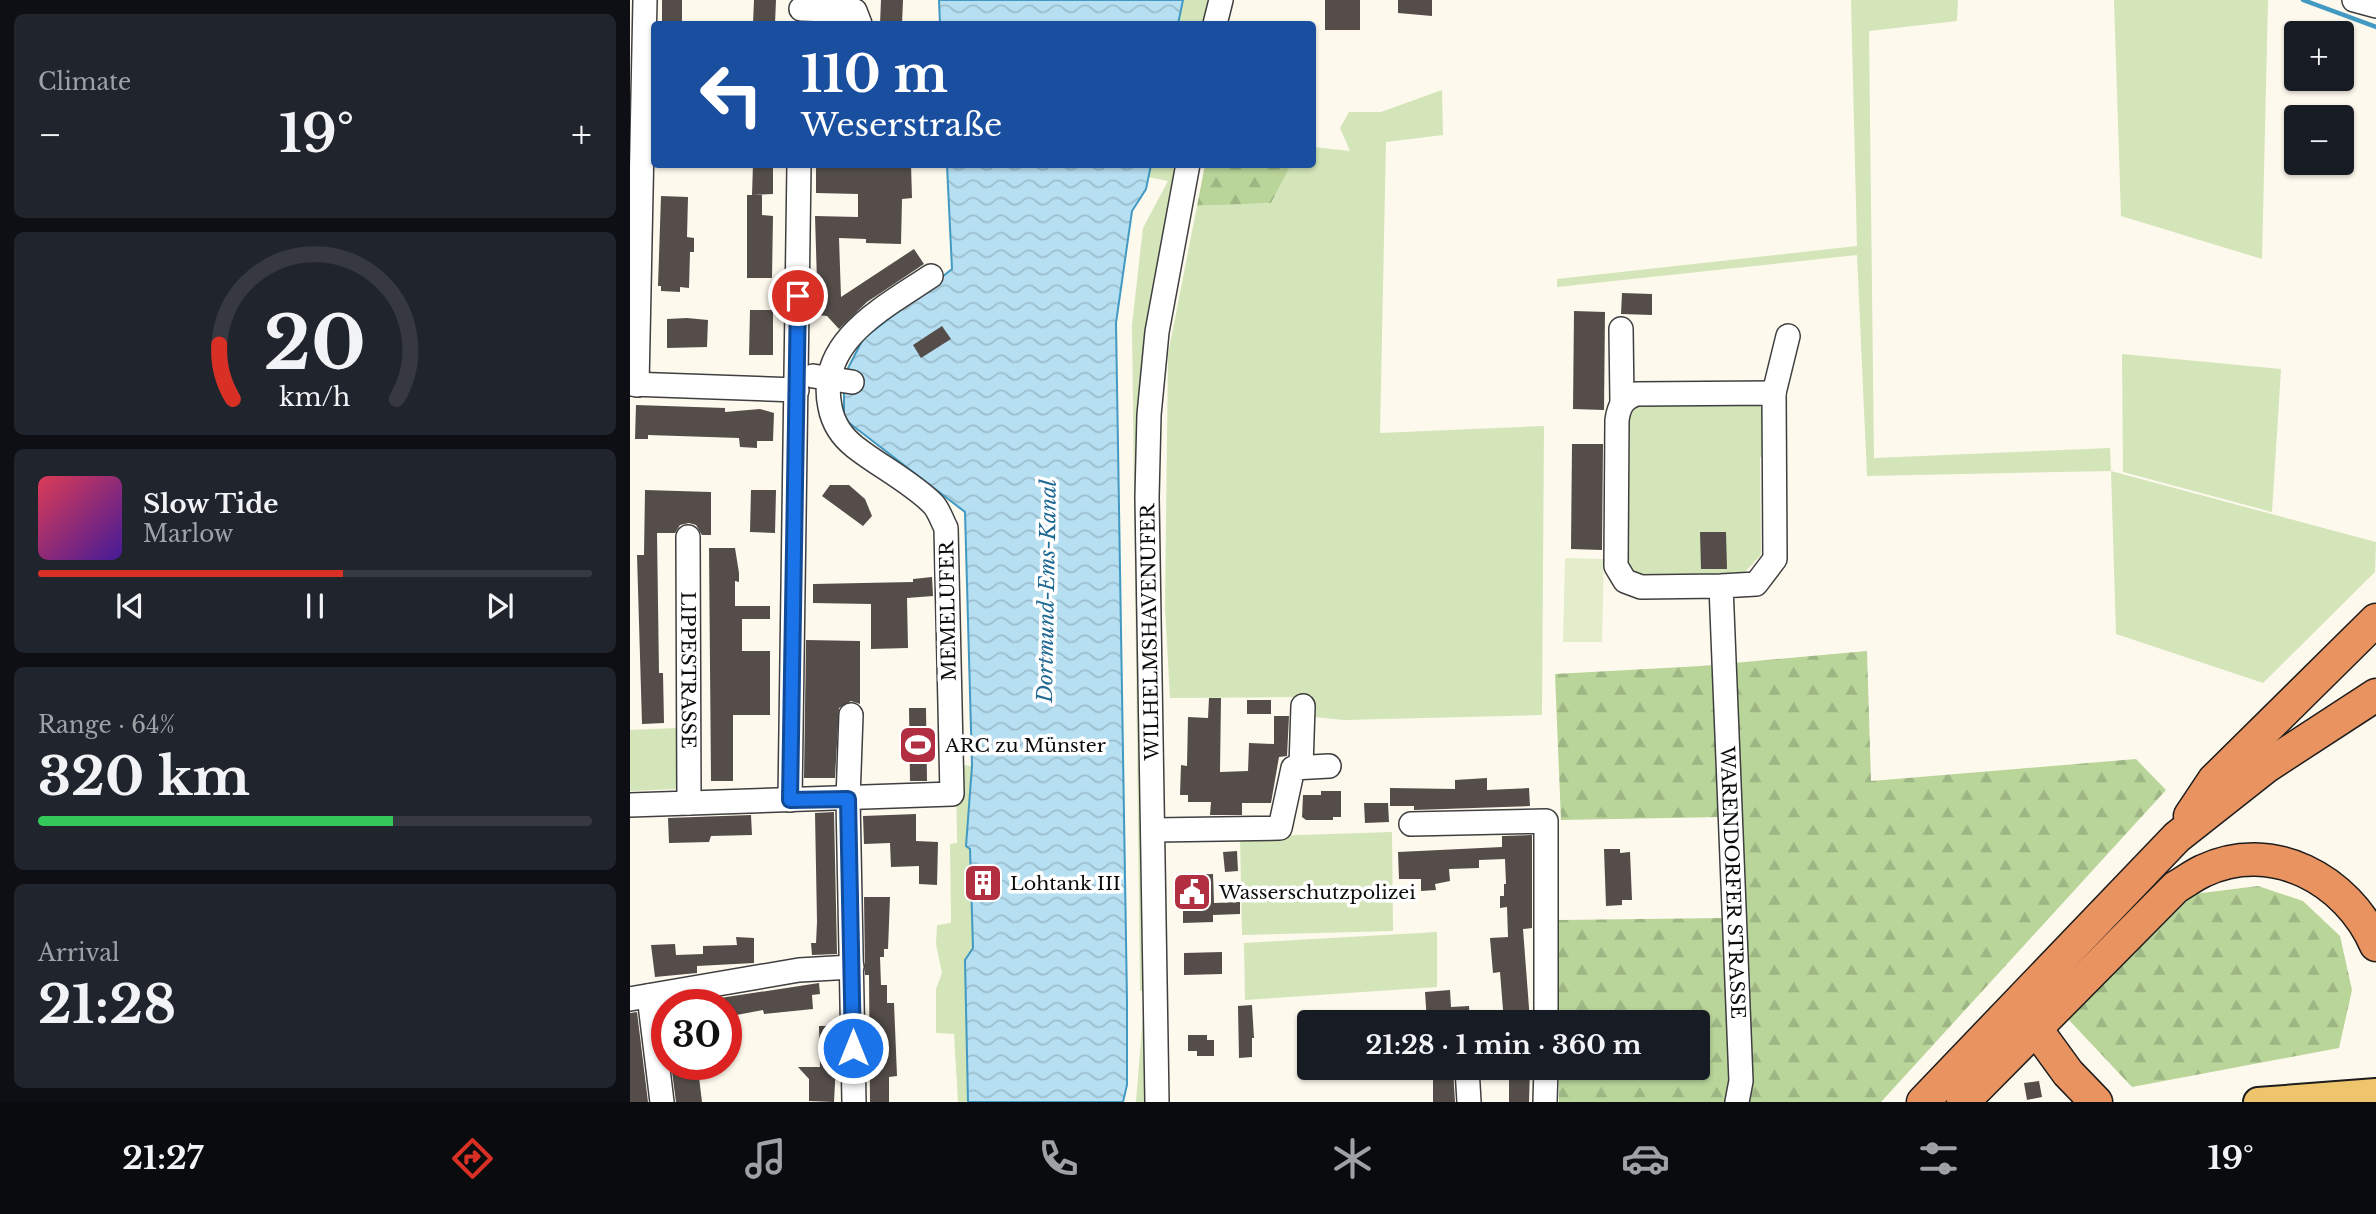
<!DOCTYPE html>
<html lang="en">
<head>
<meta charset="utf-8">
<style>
  :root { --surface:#171b24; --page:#20242c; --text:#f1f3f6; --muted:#9ea1a6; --line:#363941; --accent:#d93025 }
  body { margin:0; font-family:"Libre Baskerville",serif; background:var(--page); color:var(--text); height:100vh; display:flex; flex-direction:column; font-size:26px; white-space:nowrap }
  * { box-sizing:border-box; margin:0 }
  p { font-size:23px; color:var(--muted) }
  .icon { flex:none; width:38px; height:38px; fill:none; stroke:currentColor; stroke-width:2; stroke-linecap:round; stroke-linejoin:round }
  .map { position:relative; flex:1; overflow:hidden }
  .sheet { display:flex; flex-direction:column; gap:14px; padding:14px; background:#0d0f14; width:630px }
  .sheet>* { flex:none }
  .guide { position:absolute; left:21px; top:21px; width:665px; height:147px; border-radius:7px; box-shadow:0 2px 5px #0004; background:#1a4fa0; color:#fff; overflow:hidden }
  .tools { position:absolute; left:1654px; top:21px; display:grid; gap:14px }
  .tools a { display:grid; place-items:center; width:70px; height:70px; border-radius:7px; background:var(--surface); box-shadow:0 2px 5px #0004; font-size:35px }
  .speed { position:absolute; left:21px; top:989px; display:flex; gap:14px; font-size:35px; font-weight:700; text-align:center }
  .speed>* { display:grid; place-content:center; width:91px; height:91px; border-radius:50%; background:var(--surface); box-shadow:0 2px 5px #0004; line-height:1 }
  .speed .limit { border:10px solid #d22; background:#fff; color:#111 }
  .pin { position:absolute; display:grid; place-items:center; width:60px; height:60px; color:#fff; margin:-30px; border:4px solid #fff; border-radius:50%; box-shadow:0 2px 7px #0007 }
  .me { position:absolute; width:77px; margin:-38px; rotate:0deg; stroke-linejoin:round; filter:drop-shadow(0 0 5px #0008) }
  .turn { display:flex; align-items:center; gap:24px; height:147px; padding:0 35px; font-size:32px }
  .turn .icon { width:91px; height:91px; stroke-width:2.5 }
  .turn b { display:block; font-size:49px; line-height:60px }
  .big { font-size:52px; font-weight:700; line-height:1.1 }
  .sheet .card { flex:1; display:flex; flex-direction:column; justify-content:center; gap:10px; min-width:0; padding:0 24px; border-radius:10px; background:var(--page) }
  .sheet .dial { align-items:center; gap:0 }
  .dial svg { height:182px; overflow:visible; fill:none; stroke:var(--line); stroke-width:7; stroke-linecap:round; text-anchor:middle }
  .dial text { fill:var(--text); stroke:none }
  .song { display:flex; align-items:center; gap:21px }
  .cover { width:84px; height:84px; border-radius:10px; background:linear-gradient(135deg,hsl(350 70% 55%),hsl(260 70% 35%)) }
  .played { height:7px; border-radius:4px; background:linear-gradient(90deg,var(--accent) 55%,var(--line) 55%) }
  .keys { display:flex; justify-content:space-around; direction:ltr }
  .heat { display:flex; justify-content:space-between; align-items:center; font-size:38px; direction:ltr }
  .charge { height:10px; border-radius:5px; background:linear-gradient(90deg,#34c759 64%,var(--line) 0) }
  .trip { position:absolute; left:667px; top:1010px; width:413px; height:70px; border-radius:7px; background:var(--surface); box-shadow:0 2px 5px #0004; font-weight:700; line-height:70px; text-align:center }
  .tab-bar { display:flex; height:112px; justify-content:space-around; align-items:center; background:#090b0e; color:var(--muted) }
  .tab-bar .icon { width:49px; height:49px }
  .tab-bar .selected { color:var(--accent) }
  .tab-bar b { font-size:32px; color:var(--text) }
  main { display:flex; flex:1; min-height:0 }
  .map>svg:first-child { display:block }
  .green { fill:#d3e5b9 }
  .forest { fill:url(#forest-firs) }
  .pitch { fill:#e4edcb }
  .water { fill:url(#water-waves); stroke:#4299c2; stroke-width:2 }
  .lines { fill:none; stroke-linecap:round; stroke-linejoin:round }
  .stream { stroke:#4299c2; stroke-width:4.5 }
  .building { fill:#544d4a }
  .minor-casing { stroke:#3f3f3f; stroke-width:26 }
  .major-casing { stroke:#1d1d1d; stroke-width:32 }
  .highway-casing { stroke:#1d1d1d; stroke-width:35 }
  .minor { stroke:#fff; stroke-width:23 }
  .major { stroke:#eec46d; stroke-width:28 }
  .highway { stroke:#e99460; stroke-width:32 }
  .route-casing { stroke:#114b97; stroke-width:18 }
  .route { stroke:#1a73e8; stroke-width:12 }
  .labels { text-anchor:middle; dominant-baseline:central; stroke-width:7; stroke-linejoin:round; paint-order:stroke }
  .street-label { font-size:19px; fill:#0c0c0c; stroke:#fff }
  .poi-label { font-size:19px; fill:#0c0c0c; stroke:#fff; text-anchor:start }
  .water-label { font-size:21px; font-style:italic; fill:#206a94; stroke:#fff }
</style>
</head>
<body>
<main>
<section class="sheet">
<div class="card"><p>Climate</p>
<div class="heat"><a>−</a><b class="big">19°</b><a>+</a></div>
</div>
<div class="card dial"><svg viewBox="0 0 100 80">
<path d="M14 69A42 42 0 1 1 86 69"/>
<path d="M14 69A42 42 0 0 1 8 45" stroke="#d93025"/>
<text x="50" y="56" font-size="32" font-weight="700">20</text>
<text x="50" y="72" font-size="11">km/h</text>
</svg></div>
<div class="card">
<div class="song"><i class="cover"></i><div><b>Slow Tide</b><p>Marlow</p></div></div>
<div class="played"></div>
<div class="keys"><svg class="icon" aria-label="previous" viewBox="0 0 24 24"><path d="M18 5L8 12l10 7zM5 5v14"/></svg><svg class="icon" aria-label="pause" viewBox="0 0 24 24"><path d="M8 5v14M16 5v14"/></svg><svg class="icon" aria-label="next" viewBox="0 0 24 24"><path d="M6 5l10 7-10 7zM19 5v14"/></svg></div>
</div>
<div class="card"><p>Range · 64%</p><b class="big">320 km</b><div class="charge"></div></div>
<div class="card"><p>Arrival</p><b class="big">21:28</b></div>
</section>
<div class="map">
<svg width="1746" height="1102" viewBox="0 0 1746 1102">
  <defs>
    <pattern id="forest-firs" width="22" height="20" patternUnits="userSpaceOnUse" patternTransform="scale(1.75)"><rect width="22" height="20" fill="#b9d59a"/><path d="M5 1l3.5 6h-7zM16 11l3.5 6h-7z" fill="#9eb684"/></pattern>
    <pattern id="water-waves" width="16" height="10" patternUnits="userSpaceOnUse" patternTransform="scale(1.75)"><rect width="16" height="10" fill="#b6dff1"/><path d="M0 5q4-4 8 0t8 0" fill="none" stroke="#9bbecd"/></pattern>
  </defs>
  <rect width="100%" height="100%" fill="#fef9ed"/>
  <g class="green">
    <path d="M553 0H582L577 24H548Z"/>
    <path d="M1221 0H1328L1327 21 1239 31 1244 458 1480 448 1481 471 1746 542 1745 572 1633 683 1486 634 1481 471 1237 476 1227 255 927 287V279L1227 246Z"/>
    <path d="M1484 0H1638L1632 259 1491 216Z"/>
    <path d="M812 90 813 135 756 142 750 433 914 426 912 715 714 720 684 717 681 697 540 698 535 608 538 354 567 206 641 203 661 165 682 164 683 147 720 151 710 128 719 112H751Z"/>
    <path d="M550 164 521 327 518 992 510 991 502 325 513 228 538 181 518 177 521 165Z"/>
    <path d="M1492 354 1651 369 1642 512 1493 472Z"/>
    <path d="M1123 400 1136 411V451L1130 458 1131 555 1110 577 1007 578 994 561 997 413 1009 401Z"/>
    <path d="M46 728 47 789 0 791V730Z"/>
    <path d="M326 764 342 766 336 845 340 849 343 948 335 960 338 1102H328L324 1034 306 1033V989L312 973 306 944 307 925 321 923 320 844 327 843Z"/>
    <path d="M762 832 763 931 612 935 610 837Z"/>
    <path d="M807 932V987L615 1000 614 943Z"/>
    <path d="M519 1014 522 1102H506L513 1015Z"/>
  </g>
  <g class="forest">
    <path d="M575 165V164L661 165 641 203 567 206Z"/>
    <path d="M1237 651 1241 781 1506 759 1536 790 1251 1102H929V1068H1068V1022H929V920L1095 918 1092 817 931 820 925 674 1071 666Z"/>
    <path d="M1628 886 1673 901 1710 936 1722 990 1709 1048 1502 1087 1438 1019 1564 894Z"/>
  </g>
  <path class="pitch" d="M935 558 974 559 972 642H933Z"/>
  <g class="water">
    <path d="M309 0H553L548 24H310Z"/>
    <path d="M317 165H521L516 189 502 211 486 323 497 1000V1085L493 1102H338L335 960 343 948 340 849 336 846 342 766 335 512 214 419V376L233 339 322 269Z"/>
  </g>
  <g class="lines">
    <path class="stream" d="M1673 0 1746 27"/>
  </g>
  <g class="building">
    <rect x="32" y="0" width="20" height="24"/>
    <path d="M124 0H146L145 24H123Z"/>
    <path d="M251 0H273L272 24H250Z"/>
    <rect x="695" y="0" width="35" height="30"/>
    <path d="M768 0H802V16L768 13Z"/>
    <path d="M123 164H143V194L122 195Z"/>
    <path d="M186 164H281L282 198 272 199 271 244 236 243V239L209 238 211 297 284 249 294 264 237 302 209 329 197 316 188 315 185 216 228 217V194L186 193Z"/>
    <path d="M117 195H132V215L143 216 142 278H117Z"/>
    <path d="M31 196 58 197 57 237 64 238V252H60L59 288 50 287V292L31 291V286H28Z"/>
    <path d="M992 293 1022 294V315L991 314Z"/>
    <path d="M120 310H143V355H119Z"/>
    <path d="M944 311 975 312 974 410 943 409Z"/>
    <path d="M57 318 78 320 77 347 37 348V319Z"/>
    <path d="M312 326 321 339 291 358 283 345Z"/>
    <path d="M6 405 95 408V412L130 409 144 413 143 441H127V448L110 447 109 438 18 435V439H5Z"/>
    <path d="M942 444H973L972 550 941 549Z"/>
    <path d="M200 485H219L235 499 242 516 233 526 192 496Z"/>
    <path d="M15 490 81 492V535H72L66 525 59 523 50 525 45 533H27L29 673H33L34 723 12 724 7 555H14Z"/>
    <path d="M121 490H146L145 533 120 532Z"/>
    <path d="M1070 532H1096L1097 569H1071Z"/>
    <path d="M79 548H105L109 573V582L105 581V606H140V619H112V651H140V715H103V781H81Z"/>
    <path d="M302 577 303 596 277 598 278 648 241 649V604L183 603V584L283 582V579Z"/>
    <path d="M176 640 230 641V704L221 701 209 708 205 778H174Z"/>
    <path d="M579 698H591L590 772 618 771 619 743 644 744V716H659L657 756 649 757 641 803H612V815H580L581 802H558V795H550L551 765 557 766 558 717 578 718Z"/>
    <rect x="617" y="700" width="24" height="14"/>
    <path d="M279 708H296L297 781H280Z"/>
    <path d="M857 778V790L899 788 900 806 784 810V806H760V788L825 789V780Z"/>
    <path d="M691 791H711V817H703V820H676L672 817 673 795H691Z"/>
    <path d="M734 803H758L759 822 735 823Z"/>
    <path d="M204 812 207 954 182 955 181 943H186L187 922 185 813Z"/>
    <path d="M286 814V841L308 842 307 885 289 884V866L261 867 260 843 234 844 233 816Z"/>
    <path d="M121 815 122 835 81 836 79 842 39 843 38 818Z"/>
    <path d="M902 835V928L893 929 900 1021 874 1022 870 972 863 973 860 938 878 937 877 907 870 908V896H874V884H876L875 859 849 860V868L819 869 820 881 805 884 806 890 791 891V879H769L768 852 872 847V836Z"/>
    <path d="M974 849H990V853L1000 852 1002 900H992V905L976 906Z"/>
    <path d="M607 851 608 871 595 872 593 852Z"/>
    <path d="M583 874 584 903 610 902V914L583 915V922L553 923V875Z"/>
    <path d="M234 897H260L258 949H254V957H250L251 985H257V1003H264L267 1076 259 1077V1102H240L239 975H235Z"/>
    <path d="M106 937 124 938V963L67 966V973L25 977 21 945 45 944 46 955 73 954V946L107 945Z"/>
    <path d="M592 952V974L554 975V953Z"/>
    <path d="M189 983 190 994 182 995 183 1009 134 1014 133 1010 96 1017V1004H51Z"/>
    <path d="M820 990 821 1007 839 1006 840 1020 797 1022 795 992Z"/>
    <path d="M622 1005 624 1038H622V1057L609 1058 608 1006Z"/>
    <path d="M7 1012 18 1102H0V1013Z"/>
    <path d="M189 1026H208L204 1102 179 1101V1079L168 1067H190Z"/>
    <path d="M558 1035H577V1040H584V1056H567V1051H558Z"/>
    <path d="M41 1064H58L59 1070 68 1069 72 1102H46Z"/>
    <path d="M803 1068H823L825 1102H803Z"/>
    <path d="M879 1068H900L899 1102H879Z"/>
    <path d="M1409 1081 1412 1097 1397 1100 1394 1083Z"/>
  </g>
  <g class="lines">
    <defs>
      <g id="minor">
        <path d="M1724 0 1746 6"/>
        <path d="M171 9 225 11 230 24"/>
        <path d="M585 24 591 0"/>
        <path d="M991 329 992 402"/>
        <path d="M183 376 222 382"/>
        <path d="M0 384 167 390"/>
        <path d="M7 385 15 0"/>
        <path d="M1144 393 1158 336"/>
        <path id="s1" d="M58 537 59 803"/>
        <path id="s2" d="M1091 586 1011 587 995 581 986 566 987 420C989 406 993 399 1006 394L1144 393 1145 559 1126 584 1091 586 1111 1081 1107 1102"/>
        <path d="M221 715 218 799 224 1102"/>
        <path d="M671 767 673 706"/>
        <path d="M160 800 169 164"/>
        <path d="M0 805 322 794 316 528C312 521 309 510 303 504 281 482 249 466 225 447 211 436 203 423 200 407 186 341 255 307 301 276"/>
        <path d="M781 824 916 821V1022"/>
        <path d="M524 830 650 828 663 768 699 766"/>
        <path d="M19 996 32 1102"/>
        <path d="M0 999 169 970 222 967"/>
        <path d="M837 1068 839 1102"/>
        <path d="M527 1102 517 497 519 415 527 332 558 164"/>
        <path d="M915 1102 916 1068"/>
      </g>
      <path id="major" d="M1628 1102 1746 1093"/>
      <g id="highway">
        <path d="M1560 816 1584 780 1746 620"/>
        <path d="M1387 1026 1406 1029 1438 1073 1466 1102"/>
        <path d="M1293 1102 1547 837 1637 766 1746 695"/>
        <path d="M1333 1102 1546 887C1555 882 1564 875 1573 871 1642 838 1718 880 1746 945"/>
      </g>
    </defs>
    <use href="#minor" class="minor-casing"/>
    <use href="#major" class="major-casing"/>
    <use href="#highway" class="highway-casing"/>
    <use href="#minor" class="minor"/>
    <use href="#major" class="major"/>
    <use href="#highway" class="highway"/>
  </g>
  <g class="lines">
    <defs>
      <path id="route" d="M168 296 160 800 218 799 223 1048"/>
    </defs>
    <use href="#route" class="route-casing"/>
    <use href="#route" class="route"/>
  </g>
  <defs>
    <symbol id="stadium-square" viewBox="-11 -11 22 22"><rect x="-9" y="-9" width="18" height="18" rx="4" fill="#b12f40" stroke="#fff"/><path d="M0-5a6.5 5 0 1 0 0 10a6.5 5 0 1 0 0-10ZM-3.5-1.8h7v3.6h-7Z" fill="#fff"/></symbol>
    <symbol id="building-square" viewBox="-11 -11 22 22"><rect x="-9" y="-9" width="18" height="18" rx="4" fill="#b12f40" stroke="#fff"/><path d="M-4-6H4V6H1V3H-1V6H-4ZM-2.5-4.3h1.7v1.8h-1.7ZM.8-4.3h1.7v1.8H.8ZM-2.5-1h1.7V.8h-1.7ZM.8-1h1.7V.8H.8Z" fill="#fff"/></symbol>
    <symbol id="civic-square" viewBox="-11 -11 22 22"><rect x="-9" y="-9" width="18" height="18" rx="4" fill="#b12f40" stroke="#fff"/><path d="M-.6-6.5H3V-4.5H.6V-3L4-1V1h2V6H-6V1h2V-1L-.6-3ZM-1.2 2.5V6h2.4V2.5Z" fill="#fff"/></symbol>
  </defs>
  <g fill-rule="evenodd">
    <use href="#stadium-square" x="266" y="723" width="44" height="44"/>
    <use href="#building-square" x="331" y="861" width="44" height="44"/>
    <use href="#civic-square" x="540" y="870" width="44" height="44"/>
  </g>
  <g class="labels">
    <g class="street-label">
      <text transform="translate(318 611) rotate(-91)">MEMELUFER</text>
      <text transform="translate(520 632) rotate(-91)">WILHELMSHAVENUFER</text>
      <text stroke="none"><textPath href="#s1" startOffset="133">LIPPESTRASSE</textPath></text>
      <text stroke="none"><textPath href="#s2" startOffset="962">WARENDORFER STRASSE</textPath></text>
    </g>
    <g class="poi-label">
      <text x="315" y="745">ARC zu Münster</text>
      <text x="380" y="883">Lohtank III</text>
      <text x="589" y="892">Wasserschutzpolizei</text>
    </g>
    <g class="water-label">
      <text transform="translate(417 591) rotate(-89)">Dortmund-Ems-Kanal</text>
    </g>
  </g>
</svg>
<div class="tools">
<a>+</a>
<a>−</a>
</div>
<div class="speed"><div class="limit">30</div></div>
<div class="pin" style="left:168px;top:296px;background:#d93025"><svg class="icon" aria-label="arrive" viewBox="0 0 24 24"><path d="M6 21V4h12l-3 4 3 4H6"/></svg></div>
<svg class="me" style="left:223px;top:1048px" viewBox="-20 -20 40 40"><circle r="17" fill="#1a73e8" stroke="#fff" stroke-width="3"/><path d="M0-11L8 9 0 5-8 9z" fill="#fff"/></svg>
<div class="trip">21:28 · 1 min · 360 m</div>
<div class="guide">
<div class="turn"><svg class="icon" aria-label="left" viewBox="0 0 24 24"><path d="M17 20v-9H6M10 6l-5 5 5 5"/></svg><div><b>110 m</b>Weserstraße</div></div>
</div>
</div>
</main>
<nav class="tab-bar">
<b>21:27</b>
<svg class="icon selected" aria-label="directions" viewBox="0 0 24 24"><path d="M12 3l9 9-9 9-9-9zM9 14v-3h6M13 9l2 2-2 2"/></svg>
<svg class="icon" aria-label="music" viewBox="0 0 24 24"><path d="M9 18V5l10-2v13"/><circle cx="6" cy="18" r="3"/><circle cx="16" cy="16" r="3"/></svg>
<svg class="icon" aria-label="phone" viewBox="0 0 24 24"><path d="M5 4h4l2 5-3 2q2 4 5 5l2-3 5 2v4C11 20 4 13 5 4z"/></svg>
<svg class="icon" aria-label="climate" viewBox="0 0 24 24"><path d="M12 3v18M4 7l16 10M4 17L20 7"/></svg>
<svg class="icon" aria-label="car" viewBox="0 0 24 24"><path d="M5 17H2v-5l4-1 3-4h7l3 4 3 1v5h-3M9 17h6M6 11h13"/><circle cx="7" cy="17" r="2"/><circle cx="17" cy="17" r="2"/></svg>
<svg class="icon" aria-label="filters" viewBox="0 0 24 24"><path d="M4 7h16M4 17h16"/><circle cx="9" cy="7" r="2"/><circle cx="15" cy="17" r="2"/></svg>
<b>19°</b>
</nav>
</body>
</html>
